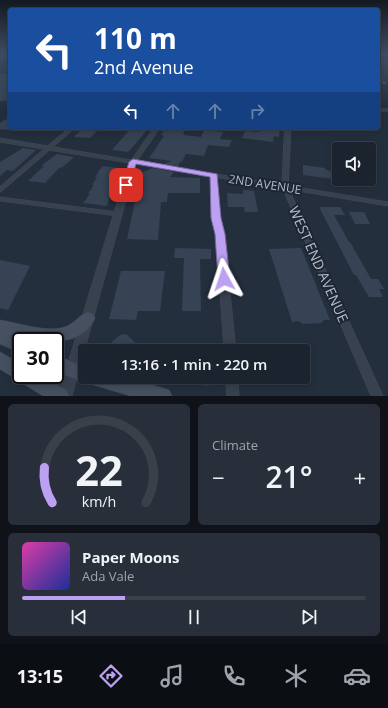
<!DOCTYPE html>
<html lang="en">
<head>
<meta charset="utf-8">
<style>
  :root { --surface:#1b232e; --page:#282f3a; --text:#f1f3f6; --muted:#a0a4aa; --line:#39404a; --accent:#bca0f2 }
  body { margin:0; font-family:"Open Sans",sans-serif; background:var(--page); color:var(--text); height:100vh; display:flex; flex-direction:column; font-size:15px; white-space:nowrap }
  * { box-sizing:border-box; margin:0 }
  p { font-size:13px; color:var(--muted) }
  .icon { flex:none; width:22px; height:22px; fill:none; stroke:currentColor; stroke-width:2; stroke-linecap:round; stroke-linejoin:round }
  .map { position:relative; height:396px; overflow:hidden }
  .side { display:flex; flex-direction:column; gap:8px; padding:8px; background:#0f1319; flex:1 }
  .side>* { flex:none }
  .top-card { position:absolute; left:8px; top:8px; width:372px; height:122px; border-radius:4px; box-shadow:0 2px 10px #0003,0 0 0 1px var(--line); background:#1a4fa0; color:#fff; overflow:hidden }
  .controls { position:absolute; left:332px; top:142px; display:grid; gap:8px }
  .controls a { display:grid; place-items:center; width:44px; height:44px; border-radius:4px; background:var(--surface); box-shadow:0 2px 10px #0003,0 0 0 1px var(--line); font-size:20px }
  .speed { position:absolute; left:12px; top:332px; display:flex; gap:8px; font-size:20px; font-weight:700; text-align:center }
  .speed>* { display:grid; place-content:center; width:52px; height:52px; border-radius:50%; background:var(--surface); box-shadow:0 2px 10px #0003,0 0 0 1px var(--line); line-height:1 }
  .speed .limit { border:2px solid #111; border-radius:6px; background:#fff; color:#111 }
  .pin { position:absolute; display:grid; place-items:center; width:34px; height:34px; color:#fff; margin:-17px; border-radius:8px; box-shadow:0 2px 6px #0006 }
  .me { position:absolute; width:44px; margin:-22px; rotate:355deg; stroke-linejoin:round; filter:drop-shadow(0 0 3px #0008) }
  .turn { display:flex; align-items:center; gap:14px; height:84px; padding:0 20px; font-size:18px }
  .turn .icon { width:52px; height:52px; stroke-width:2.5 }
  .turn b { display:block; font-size:28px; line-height:34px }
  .lanes { display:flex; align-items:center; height:38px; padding:0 20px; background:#0003; justify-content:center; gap:20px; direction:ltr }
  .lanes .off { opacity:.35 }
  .big { font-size:30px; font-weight:600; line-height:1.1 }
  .side .card { flex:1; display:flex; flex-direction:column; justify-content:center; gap:6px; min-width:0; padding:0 14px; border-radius:6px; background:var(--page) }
  .side .dial { align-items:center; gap:0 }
  .dial svg { height:104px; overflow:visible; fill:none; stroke:var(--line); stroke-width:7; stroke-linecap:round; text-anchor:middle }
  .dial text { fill:var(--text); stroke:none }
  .song { display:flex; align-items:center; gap:12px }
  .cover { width:48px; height:48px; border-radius:6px; background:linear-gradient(135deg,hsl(320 70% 55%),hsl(230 70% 35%)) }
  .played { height:4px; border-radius:2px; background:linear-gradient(90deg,var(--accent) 30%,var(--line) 30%) }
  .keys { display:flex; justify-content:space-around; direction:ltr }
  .heat { display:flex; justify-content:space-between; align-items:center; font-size:22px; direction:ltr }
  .side .tiles { flex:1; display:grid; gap:8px; grid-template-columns:1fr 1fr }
  .card:last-child { grid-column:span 2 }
  .trip { position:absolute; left:78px; top:344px; width:232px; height:40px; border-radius:4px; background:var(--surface); box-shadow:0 2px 10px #0003,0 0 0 1px var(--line); font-weight:600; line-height:40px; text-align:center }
  .tabs { display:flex; height:64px; justify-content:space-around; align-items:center; background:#0b0e12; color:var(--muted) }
  .tabs .icon { width:28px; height:28px }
  .tabs .selected { color:var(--accent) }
  .tabs b { font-size:18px; color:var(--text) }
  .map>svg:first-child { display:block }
  .green { fill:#263c3f }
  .building { fill:#364354 }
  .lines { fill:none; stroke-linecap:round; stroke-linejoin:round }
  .minor-casing { stroke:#414a57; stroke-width:1 }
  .tertiary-casing { stroke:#414a57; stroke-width:1 }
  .secondary-casing { stroke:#414a57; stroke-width:1 }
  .minor { fill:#38414e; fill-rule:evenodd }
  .tertiary { fill:#38414e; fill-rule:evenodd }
  .secondary { fill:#465061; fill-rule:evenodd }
  .rail-far1 { stroke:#5a6575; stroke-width:1; stroke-dasharray:2 2; stroke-linecap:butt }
  .rail { stroke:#5a6575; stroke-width:1.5; stroke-dasharray:2.5 2.5; stroke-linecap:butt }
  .route { fill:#bca0f2; stroke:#7a689d }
  .labels { text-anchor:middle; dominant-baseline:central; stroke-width:4; stroke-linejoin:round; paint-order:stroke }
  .street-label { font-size:12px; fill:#b4bcc9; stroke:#1d2633 }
  .near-street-label { font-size:14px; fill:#b4bcc9; stroke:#1d2633 }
</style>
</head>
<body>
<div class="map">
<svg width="388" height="396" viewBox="0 0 388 396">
  <rect width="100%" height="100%" fill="#242f3e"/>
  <path class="green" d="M378 60 388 61V83H378Z"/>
  <g class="building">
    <path d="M0 74H10V100L0 101Z"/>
    <path d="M10 117V130L0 129V123Z"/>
    <path d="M83 128H100L90 138 74 137Z"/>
    <path d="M131 128 148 129 128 152 112 150Z"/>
    <path d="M166 128 185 129 183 134H184V135L201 137 204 130 223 132 220 139 232 140 229 147 208 145 204 156 186 154 182 162 181 161 178 166 164 164 172 161 149 158 164 136 161 135Z"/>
    <path d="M260 128H280L279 137 274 136 273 142 242 138 245 131 259 132Z"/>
    <path d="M23 148 36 150 13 171 7 170 0 176V162Z"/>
    <path d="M57 154 74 157 63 167 59 168 45 183 28 181 44 166 42 165Z"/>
    <path d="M303 165 325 168V169L332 172 333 179 303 175Z"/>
    <path d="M103 166 119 168 107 206 83 203 90 194H88L94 185H92L97 177H95L98 173H97Z"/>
    <path d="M153 168 174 172 170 177 200 178V193H168L167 202H161L158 240 127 239 141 173Z"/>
    <path d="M243 190 254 191 258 212H245L244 207H228L227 193 243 194Z"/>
    <path d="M319 207H340L345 215H334L349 242H350L371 279H378L384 289H379L383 297H369L356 275H354Z"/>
    <path d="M349 212H364L370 224H355Z"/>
    <path d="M175 248 211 249V259H200L201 311H182L184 258H174Z"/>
    <path d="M301 248 330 320H324L321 323 303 324 298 321 292 322 269 249Z"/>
    <path d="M0 260 30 266 8 310 0 308Z"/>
    <path d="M121 271H165L160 311H138L136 320 109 319Z"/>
    <path d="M126 334 140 347 135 351H101L120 335Z"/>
    <path d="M196 377H222L208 386 200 384Z"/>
  </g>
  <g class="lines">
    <defs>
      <g id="minor">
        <path d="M0 55 10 56V58L0 57Z"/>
        <path d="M378 58 388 59V61L378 60Z"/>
        <rect x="378" y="109" width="10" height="2"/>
        <path d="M69 128H75L2 191 0 192V187Z"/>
        <path d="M285 128H291L288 187 383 396H371L282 187Z"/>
        <path d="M214 173 217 175 220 218 224 234 236 351H224L216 234 212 218 211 175Z"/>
        <path d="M0 197 118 212 122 214 118 216 0 201Z"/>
        <path d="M226 377H238L239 396H227Z"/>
      </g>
      <path id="tertiary" d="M154 128H160L137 161 388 202V206L136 164 72 396H58L129 163 0 142V138L131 160Z"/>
      <g id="secondary">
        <path d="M88 312 93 314 95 318C82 347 45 343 20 338L27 341H21V353L0 344V320C17 323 48 333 65 327 74 324 79 315 88 312Z"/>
        <path d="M0 352 21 364V375H40L66 390 69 396H43L0 369Z"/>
        <path d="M55 355 85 367V377H125L169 390 172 396H131L87 383H85L55 371Z"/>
      </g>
    </defs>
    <use href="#minor" class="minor-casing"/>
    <use href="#tertiary" class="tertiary-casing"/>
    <use href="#secondary" class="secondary-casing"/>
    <use href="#minor" class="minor"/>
    <use href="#tertiary" class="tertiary"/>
    <use href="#secondary" class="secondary"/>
    <path class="rail-far1" d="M0 59 10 60"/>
    <path class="rail" d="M378 83H388"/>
  </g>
  <linearGradient id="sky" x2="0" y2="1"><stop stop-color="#141a22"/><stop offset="0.49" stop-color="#3f4d63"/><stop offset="1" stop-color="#3f4d63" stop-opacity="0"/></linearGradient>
  <rect width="388" height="109" fill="url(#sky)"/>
  <path class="route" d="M133 159 217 174 221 218 225 234 230 279 229 282 224 284 220 282 218 279 215 234 211 218 210 177 136 164 130 185 126 187H123L122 185 129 162Z"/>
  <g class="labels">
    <g class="street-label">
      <text transform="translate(265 184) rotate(9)">2ND AVENUE</text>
    </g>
    <g class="near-street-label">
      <text transform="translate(319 264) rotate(66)">WEST END AVENUE</text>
    </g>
  </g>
</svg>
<div class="controls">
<a><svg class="icon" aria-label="sound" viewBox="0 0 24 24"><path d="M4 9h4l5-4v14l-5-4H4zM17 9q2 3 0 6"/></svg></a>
</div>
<div class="speed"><div class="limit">30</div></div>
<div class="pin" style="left:126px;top:185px;background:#d93025"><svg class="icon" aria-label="arrive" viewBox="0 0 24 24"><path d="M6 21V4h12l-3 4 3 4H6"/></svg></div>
<svg class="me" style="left:224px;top:279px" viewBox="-20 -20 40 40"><path d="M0-17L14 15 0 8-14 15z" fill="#bca0f2" stroke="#fff" stroke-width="4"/></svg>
<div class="trip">13:16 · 1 min · 220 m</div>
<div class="top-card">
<div class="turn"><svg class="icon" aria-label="left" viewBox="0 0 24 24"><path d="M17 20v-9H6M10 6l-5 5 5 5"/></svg><div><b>110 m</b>2nd Avenue</div></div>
<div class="lanes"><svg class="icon" aria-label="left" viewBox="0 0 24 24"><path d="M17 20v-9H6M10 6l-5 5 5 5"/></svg><svg class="icon off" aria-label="ahead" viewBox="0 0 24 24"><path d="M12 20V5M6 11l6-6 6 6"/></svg><svg class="icon off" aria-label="ahead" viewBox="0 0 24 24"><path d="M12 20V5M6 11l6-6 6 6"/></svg><svg class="icon off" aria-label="right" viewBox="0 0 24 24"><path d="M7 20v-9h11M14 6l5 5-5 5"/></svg></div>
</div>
</div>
<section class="side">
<div class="tiles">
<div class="card dial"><svg viewBox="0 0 100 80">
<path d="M14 69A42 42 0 1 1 86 69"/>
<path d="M14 69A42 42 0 0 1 8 42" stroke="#bca0f2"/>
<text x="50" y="56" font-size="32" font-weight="700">22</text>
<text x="50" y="72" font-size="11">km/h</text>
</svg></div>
<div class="card"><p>Climate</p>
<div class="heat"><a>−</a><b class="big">21°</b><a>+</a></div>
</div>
<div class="card">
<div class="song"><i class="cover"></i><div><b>Paper Moons</b><p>Ada Vale</p></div></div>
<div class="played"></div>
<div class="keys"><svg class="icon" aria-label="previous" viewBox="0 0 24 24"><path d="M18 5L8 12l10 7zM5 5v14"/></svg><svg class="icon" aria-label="pause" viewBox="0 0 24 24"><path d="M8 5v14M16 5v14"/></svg><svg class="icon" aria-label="next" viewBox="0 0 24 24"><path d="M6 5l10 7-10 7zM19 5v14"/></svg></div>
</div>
</div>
</section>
<nav class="tabs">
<b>13:15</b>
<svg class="icon selected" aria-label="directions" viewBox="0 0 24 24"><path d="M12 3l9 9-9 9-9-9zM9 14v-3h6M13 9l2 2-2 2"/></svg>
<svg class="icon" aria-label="music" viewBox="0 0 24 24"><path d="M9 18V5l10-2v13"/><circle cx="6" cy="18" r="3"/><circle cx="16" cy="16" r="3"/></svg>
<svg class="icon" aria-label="phone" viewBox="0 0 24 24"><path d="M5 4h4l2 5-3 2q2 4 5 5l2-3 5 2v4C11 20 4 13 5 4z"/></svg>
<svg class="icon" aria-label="climate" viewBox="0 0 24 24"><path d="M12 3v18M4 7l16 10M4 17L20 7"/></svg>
<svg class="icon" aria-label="car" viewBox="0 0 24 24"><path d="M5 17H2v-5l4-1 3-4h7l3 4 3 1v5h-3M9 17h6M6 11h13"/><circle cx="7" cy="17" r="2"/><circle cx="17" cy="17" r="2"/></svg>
</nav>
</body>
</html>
